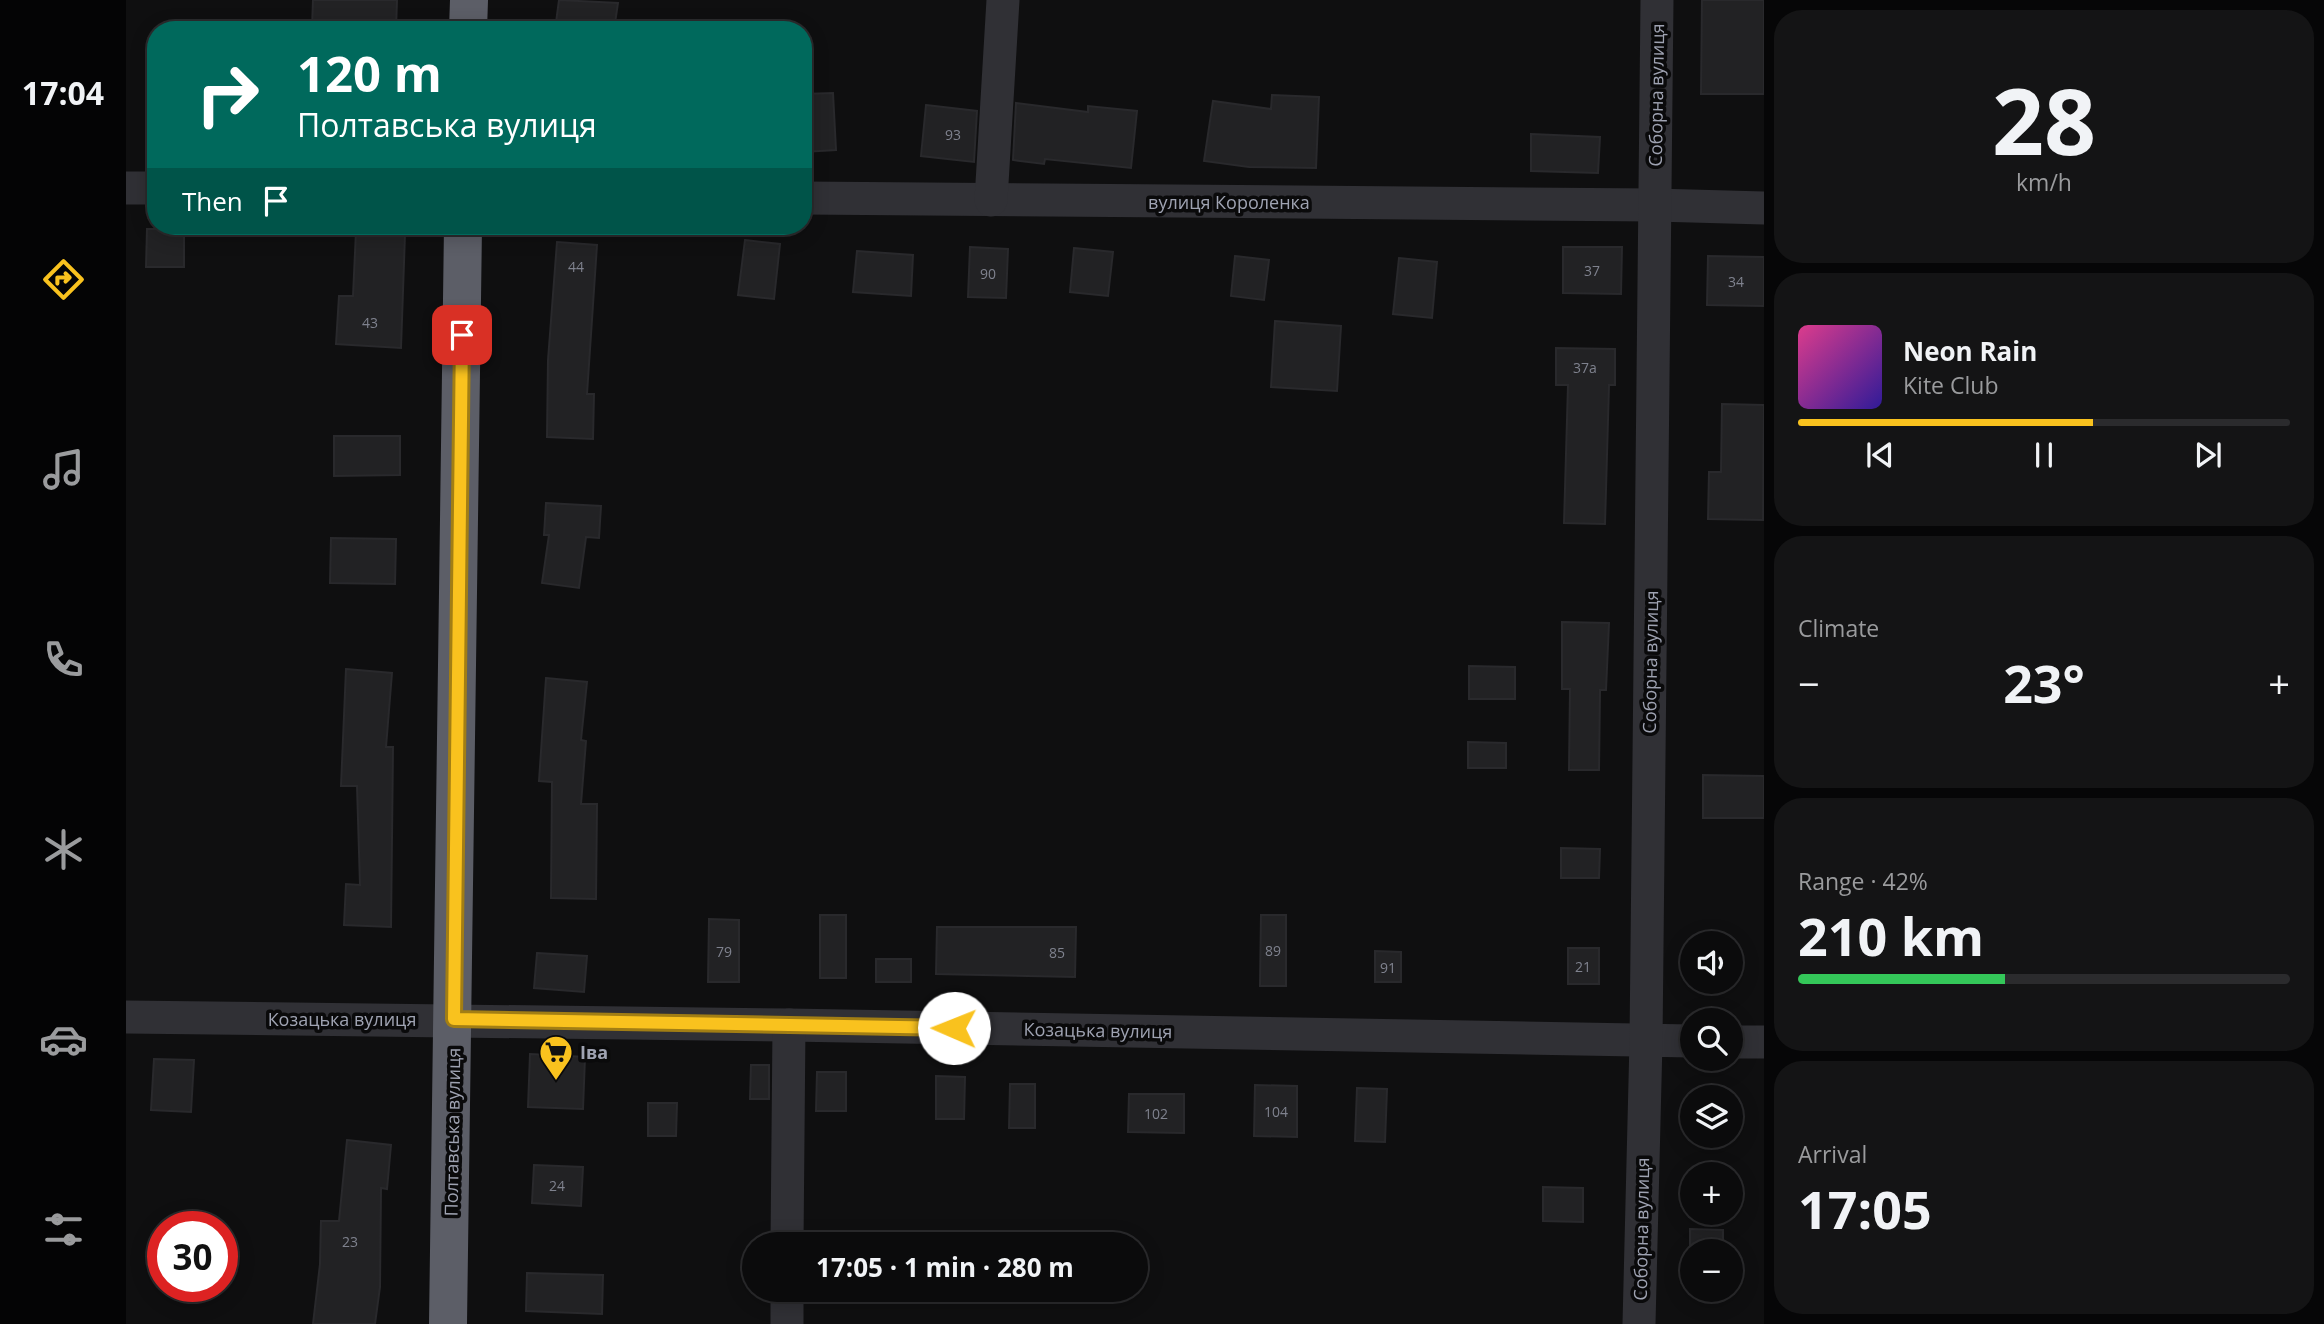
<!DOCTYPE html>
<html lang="en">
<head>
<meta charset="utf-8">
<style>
  :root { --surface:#0b0b0c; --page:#141415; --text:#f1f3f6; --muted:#9a9b9d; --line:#2b2b2d; --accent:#f9c21e }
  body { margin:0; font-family:"Open Sans",sans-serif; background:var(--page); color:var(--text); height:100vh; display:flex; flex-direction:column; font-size:26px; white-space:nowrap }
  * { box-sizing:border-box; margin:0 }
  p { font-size:23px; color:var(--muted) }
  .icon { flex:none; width:38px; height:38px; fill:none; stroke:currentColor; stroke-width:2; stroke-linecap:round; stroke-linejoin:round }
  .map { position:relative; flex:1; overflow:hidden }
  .side { display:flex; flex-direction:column; gap:10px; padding:10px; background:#060607; width:560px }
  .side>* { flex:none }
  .hud { position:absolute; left:21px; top:21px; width:665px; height:214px; border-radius:28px; box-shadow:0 4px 18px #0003,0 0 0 2px var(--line); background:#00695c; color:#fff; overflow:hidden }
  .tools { position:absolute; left:1554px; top:931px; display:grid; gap:14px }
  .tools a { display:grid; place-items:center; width:63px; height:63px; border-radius:50%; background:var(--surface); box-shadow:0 4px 18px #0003,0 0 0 2px var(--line); font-size:35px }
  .speed { position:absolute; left:21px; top:1211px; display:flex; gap:14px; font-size:35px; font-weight:700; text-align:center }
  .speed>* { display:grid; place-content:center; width:91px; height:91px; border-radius:50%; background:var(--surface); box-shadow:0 4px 18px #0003,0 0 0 2px var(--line); line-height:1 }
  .speed .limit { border:10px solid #d22; background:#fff; color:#111 }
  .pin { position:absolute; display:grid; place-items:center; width:60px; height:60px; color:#fff; margin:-30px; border-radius:14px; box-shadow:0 4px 10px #0006 }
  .me { position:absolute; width:77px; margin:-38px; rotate:271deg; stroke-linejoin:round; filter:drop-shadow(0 0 5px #0008) }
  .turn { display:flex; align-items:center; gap:24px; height:147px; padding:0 35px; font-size:32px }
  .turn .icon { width:91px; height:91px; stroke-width:2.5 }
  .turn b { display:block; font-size:49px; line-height:60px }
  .then { display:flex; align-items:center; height:66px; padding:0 35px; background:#0003; gap:14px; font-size:26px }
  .big { font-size:52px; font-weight:700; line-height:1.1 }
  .side .widget { flex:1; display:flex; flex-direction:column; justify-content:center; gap:10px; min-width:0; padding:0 24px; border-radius:28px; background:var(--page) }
  .side .dial { align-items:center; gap:0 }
  .dial b { font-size:91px; line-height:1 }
  .song { display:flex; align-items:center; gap:21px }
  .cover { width:84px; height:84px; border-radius:10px; background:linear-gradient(135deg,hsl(330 70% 55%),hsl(250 70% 35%)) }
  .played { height:7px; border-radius:4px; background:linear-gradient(90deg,var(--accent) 60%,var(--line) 60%) }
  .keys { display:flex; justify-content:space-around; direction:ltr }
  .heat { display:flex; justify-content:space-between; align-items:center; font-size:38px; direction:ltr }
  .charge { height:10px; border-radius:5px; background:linear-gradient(90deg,#34c759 42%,var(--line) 0) }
  .trip { position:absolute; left:616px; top:1232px; width:406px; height:70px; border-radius:35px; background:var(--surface); box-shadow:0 4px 18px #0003,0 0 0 2px var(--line); font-weight:700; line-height:70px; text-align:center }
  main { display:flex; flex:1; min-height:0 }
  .menu { display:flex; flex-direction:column; width:126px; justify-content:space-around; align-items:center; background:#040405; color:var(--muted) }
  .menu .icon { width:49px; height:49px }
  .menu .active { color:var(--accent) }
  .menu b { font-size:32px; color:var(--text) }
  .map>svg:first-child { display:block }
  .building { fill:#222224; stroke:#29292c; stroke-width:2 }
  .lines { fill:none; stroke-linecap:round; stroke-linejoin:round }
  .minor { stroke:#303035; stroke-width:33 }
  .highway { stroke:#5c5e67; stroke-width:38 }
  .route-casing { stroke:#a27e14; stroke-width:18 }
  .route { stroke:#f9c21e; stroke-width:12 }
  .labels { text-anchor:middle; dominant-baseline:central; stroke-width:7; stroke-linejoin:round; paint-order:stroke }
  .number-label { font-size:14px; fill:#7f828e }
  .street-label { font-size:18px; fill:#9fa3b2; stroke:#0a0a0b }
  .poi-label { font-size:18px; font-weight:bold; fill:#9fa3b2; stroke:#0a0a0b; text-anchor:start }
</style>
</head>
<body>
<main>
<nav class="menu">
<b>17:04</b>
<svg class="icon active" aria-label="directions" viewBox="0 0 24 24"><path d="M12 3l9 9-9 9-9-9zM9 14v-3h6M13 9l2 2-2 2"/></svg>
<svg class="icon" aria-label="music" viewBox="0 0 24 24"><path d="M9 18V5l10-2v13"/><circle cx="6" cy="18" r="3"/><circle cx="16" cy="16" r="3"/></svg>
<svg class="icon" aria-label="phone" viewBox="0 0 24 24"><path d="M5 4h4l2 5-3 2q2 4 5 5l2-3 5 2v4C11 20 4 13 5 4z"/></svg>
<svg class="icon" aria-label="climate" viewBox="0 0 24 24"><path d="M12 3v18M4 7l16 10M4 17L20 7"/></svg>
<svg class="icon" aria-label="car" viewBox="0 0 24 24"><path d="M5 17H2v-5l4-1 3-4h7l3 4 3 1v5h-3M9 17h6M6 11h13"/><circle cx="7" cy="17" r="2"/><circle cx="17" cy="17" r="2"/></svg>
<svg class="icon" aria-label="filters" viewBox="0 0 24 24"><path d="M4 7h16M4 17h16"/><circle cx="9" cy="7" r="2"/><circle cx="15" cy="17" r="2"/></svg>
</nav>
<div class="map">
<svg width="1638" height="1324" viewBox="0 0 1638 1324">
  <rect width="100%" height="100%" fill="#0f0f10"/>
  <g class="building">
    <path d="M187 0H271L270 30 186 28Z"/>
    <path d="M433 0 492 3 488 30H429Z"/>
    <path d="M1576 0H1638V94H1575Z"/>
    <path d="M707 93 710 150 677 152V94Z"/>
    <path d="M1146 95 1193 97 1190 168 1123 167 1078 161 1087 101 1145 109Z"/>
    <path d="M890 103 962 112V106L1011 111 1005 168 919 159 918 164 887 160Z"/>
    <path d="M800 105 851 111 848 162 795 156Z"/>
    <path d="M1405 134 1474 137 1472 173 1405 171Z"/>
    <path d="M21 229H58V267H20Z"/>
    <path d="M230 231 279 234 275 348 210 344 213 296H227Z"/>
    <path d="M619 240 654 244 648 299 612 295Z"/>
    <path d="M431 242 471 245 461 394H468L467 439 421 437 422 360Z"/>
    <path d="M844 247 882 249 880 298 842 297Z"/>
    <path d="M1437 247H1496L1495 294 1437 293Z"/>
    <path d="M948 248 987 252 982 296 944 292Z"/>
    <path d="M731 251 787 255 785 296 727 292Z"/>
    <path d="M1109 256 1143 260 1138 300 1105 296Z"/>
    <path d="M1582 256 1638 257V306L1581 305Z"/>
    <path d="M1273 258 1311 262 1306 318 1267 314Z"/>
    <path d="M1149 321 1215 326 1211 391 1145 387Z"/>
    <path d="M1430 348 1489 349V385H1483L1479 524 1438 523 1442 385H1430Z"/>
    <path d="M1596 404 1638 405 1637 520 1582 519 1583 472H1595Z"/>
    <path d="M208 436H274V475L208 476Z"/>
    <path d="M420 503 475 506 473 538 460 537 453 588 416 583 423 535H418Z"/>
    <path d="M205 538 270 539 269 584 204 583Z"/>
    <path d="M1436 622 1483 623 1480 690H1474L1473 770H1443L1444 689H1436Z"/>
    <path d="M1343 666 1389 667V699H1343Z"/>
    <path d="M220 669 266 673 260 747H267L265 927 218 925 220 884 234 885 231 786H215Z"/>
    <path d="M420 678 461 682 455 740 460 741 455 804H471L470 899 425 898 426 782 413 781Z"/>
    <path d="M1342 742 1380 743V768H1342Z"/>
    <path d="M1577 775 1638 776V818H1577Z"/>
    <path d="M1435 848 1474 849 1473 878H1435Z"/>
    <rect x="694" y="915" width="26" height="63"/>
    <path d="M1135 915H1160V986H1134Z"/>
    <path d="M583 919 613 920V982H582Z"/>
    <path d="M811 927H950L949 977 810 974Z"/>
    <rect x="1442" y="948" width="31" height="36"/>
    <path d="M1249 951 1275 952V982H1249Z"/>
    <path d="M411 953 461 956 458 992 408 988Z"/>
    <rect x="750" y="959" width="35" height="23"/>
    <path d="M404 1054 459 1057 457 1109 402 1107Z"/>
    <path d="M28 1059 68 1060 65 1112 25 1110Z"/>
    <path d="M625 1065H643V1099H624Z"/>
    <path d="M691 1072H720V1111H690Z"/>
    <path d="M810 1076 839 1077 838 1119H810Z"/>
    <path d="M884 1084H909V1128H883Z"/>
    <path d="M1129 1085 1171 1086V1137L1128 1136Z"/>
    <path d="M1231 1088 1261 1089 1259 1142 1229 1141Z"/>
    <path d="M1003 1094H1058V1133L1002 1132Z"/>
    <path d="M522 1103H551L550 1136H522Z"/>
    <path d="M221 1140 265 1145 261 1189 255 1188 254 1287 249 1324H187L194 1264 195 1221H213Z"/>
    <path d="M408 1165 457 1167 455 1206 406 1203Z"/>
    <path d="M1417 1187 1457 1188V1222L1417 1221Z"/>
    <path d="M1564 1229 1597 1230V1251H1564Z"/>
    <path d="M401 1273 477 1275 476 1314 400 1311Z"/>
  </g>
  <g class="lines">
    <g class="minor">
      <path d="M0 188H30"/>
      <path d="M677 198 1529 205 1638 208"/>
      <path d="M865 200 877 0"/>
      <path d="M0 1017 663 1025 1566 1041"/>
      <path d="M1605 1042H1638"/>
      <path d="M661 1244 663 1025"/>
      <path d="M661 1324V1290"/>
      <path d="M1513 1324 1520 1041 1531 0"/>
    </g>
    <g class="highway">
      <path d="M342 30 343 0"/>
      <path d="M322 1324 337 226"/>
    </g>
  </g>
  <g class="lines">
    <defs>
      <path id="route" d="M336 335 328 1019 828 1028"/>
    </defs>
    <use href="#route" class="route-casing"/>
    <use href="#route" class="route"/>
  </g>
  <defs>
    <symbol id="supermarket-pin" viewBox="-11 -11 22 30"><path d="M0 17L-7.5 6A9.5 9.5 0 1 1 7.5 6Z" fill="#f9c21e" stroke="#0a0a0b"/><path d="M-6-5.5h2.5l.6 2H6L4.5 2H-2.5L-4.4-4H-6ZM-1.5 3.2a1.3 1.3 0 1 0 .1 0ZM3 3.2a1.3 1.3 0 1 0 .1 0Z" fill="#111"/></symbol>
  </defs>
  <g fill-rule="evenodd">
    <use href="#supermarket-pin" x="411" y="1033" width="38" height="52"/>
  </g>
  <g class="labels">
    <g class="number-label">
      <text x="827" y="134">93</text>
      <text x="450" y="266">44</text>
      <text x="1466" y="270">37</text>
      <text x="862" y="273">90</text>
      <text x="1610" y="281">34</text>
      <text x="244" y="322">43</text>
      <text x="1459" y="367">37а</text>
      <text x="1147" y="950">89</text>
      <text x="598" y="951">79</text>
      <text x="931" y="952">85</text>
      <text x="1457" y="966">21</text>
      <text x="1262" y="967">91</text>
      <text x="1150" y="1111">104</text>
      <text x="1030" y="1113">102</text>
      <text x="431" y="1185">24</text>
      <text x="224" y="1241">23</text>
    </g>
    <g class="street-label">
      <text transform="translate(1530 95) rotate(-89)">Соборна вулиця</text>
      <text x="1103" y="202">вулиця Короленка</text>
      <text transform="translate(1524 662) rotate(-89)">Соборна вулиця</text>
      <text x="216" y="1019">Козацька вулиця</text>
      <text transform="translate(972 1030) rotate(1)">Козацька вулиця</text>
      <text transform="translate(326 1132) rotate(-89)">Полтавська вулиця</text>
      <text transform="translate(1515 1229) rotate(-89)">Соборна вулиця</text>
    </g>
    <g class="poi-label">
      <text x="454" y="1052">Іва</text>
    </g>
  </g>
</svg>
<div class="tools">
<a><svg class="icon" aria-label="sound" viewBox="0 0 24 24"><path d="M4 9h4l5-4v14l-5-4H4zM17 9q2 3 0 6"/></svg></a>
<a><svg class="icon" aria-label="search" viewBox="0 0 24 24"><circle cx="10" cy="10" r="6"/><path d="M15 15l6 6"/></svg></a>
<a><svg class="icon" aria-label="layers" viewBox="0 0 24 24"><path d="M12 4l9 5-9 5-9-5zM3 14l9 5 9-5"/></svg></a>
<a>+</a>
<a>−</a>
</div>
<div class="speed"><div class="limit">30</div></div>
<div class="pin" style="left:336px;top:335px;background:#d93025"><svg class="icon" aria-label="arrive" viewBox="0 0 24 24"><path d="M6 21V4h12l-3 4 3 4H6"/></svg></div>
<svg class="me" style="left:828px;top:1028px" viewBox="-20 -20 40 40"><circle r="19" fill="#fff"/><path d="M0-13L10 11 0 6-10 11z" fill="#f9c21e"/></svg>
<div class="trip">17:05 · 1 min · 280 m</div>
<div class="hud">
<div class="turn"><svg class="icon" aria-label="right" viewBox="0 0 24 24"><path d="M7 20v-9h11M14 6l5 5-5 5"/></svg><div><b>120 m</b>Полтавська вулиця</div></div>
<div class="then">Then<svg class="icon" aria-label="arrive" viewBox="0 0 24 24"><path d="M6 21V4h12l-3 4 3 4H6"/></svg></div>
</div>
</div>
<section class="side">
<div class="widget dial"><b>28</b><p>km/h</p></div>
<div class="widget">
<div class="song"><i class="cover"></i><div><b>Neon Rain</b><p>Kite Club</p></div></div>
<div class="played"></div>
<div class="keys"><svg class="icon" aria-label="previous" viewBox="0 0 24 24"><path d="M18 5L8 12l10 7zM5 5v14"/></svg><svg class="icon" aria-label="pause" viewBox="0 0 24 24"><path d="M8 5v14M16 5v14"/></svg><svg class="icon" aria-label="next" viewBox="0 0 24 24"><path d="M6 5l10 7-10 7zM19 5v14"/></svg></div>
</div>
<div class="widget"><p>Climate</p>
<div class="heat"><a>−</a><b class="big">23°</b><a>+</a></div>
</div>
<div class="widget"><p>Range · 42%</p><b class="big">210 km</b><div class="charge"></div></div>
<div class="widget"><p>Arrival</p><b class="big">17:05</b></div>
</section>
</main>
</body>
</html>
